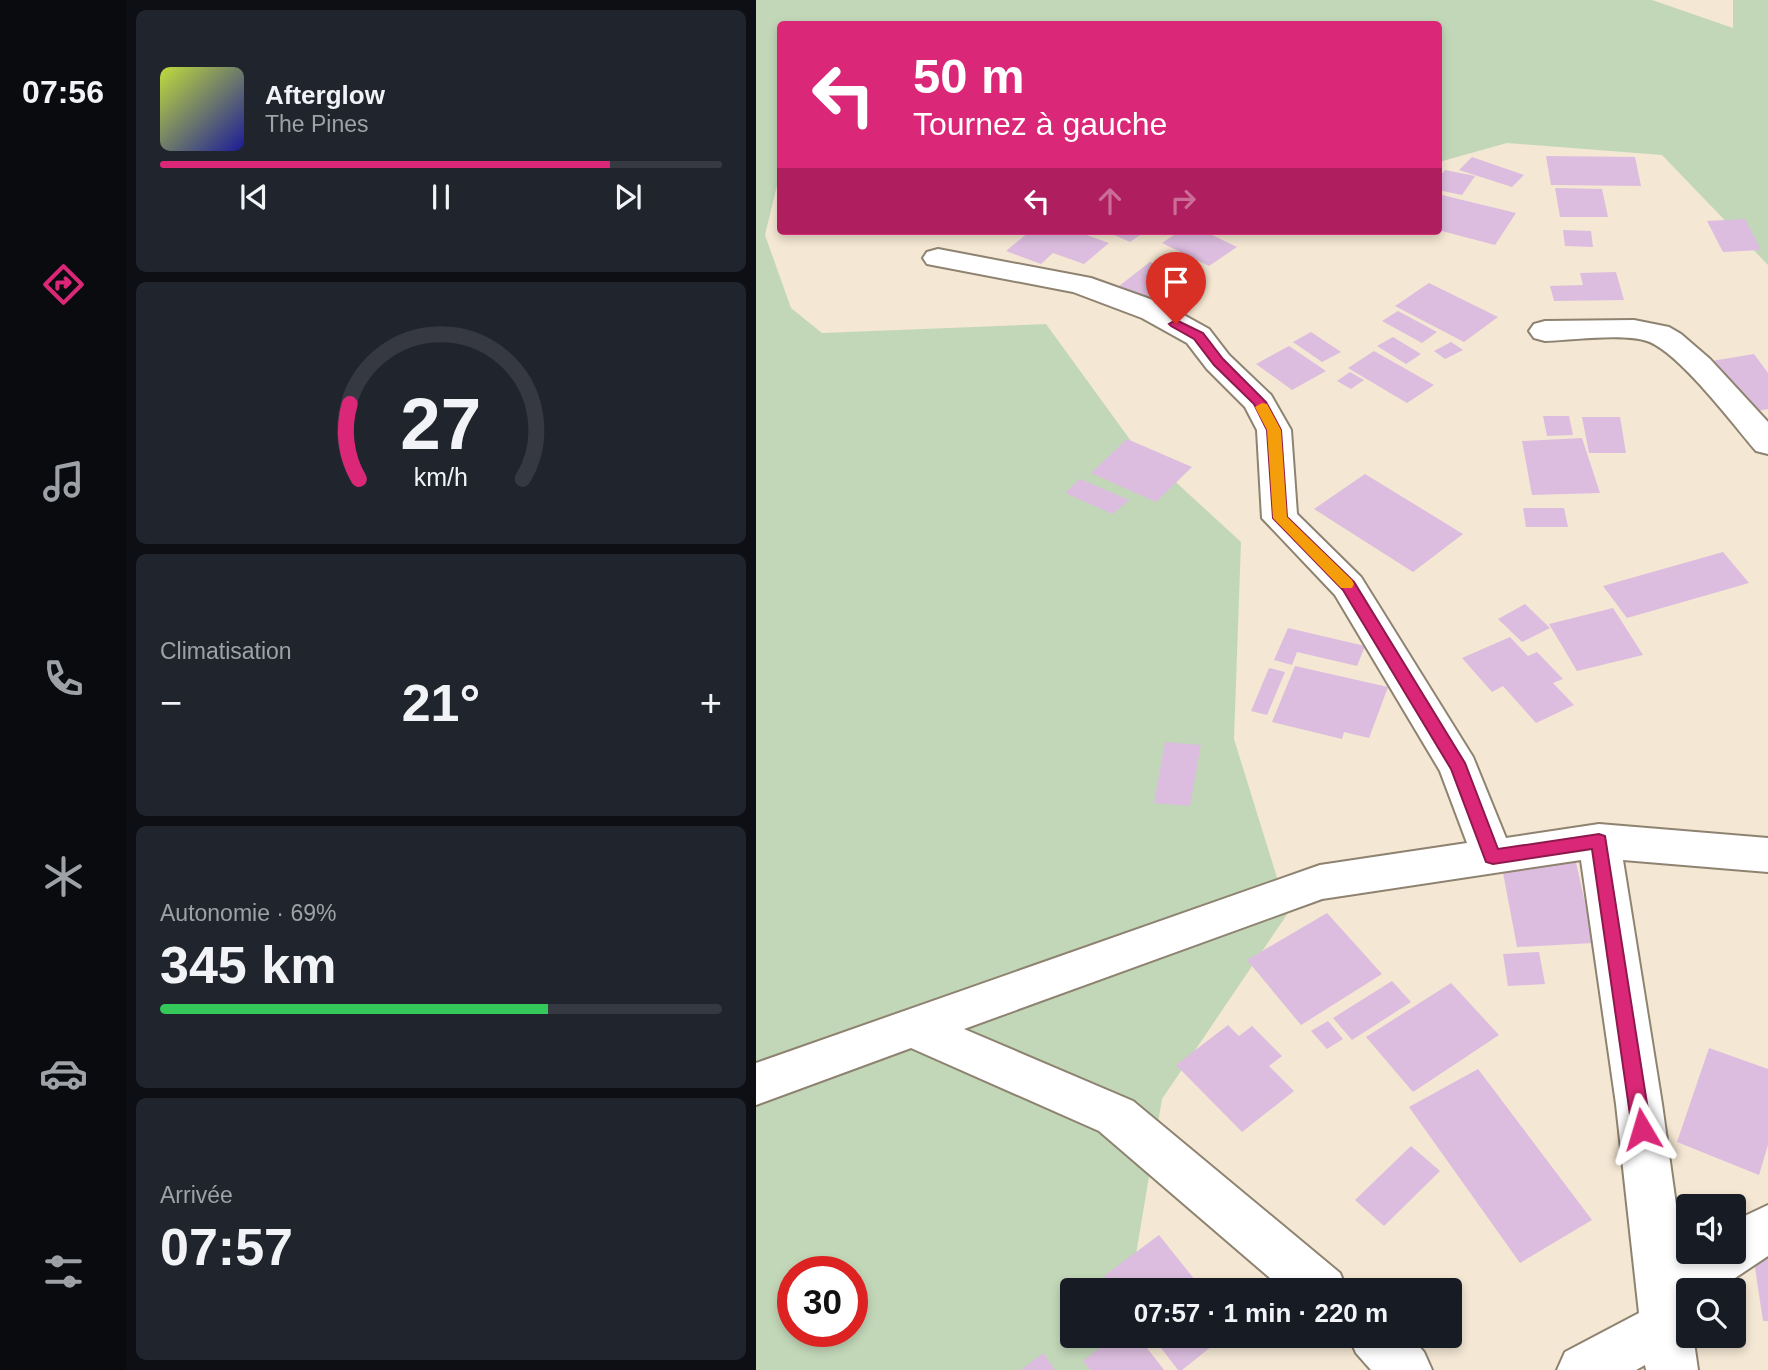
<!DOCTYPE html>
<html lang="fr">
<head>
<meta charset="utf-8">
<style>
  :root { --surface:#171b24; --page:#20242c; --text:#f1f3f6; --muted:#9ea1a6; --line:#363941; --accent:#db2777 }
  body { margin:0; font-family:Helvetica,sans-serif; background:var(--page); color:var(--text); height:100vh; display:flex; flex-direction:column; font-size:26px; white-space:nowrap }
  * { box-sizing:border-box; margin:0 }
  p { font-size:23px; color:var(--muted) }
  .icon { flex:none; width:38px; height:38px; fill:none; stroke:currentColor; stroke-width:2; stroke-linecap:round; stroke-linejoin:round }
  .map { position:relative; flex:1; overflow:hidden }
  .panel { display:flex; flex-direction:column; gap:10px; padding:10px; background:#0d0f14; width:630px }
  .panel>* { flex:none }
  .guide { position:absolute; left:21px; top:21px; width:665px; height:214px; border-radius:7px; box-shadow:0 4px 10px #0003; background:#db2777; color:#fff; overflow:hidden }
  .fabs { position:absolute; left:920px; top:1194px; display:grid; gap:14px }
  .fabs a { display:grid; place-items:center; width:70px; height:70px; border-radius:7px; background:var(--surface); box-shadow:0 4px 10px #0003; font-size:35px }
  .speed { position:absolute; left:21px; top:1256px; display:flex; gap:14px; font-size:35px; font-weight:700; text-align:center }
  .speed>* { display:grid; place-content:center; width:91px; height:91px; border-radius:50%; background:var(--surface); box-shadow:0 4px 10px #0003; line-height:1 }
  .speed .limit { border:10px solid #d22; background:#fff; color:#111 }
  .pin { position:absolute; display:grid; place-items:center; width:60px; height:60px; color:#fff; margin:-72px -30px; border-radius:50% 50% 50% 0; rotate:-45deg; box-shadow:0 0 7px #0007 }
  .pin .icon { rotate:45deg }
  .me { position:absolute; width:77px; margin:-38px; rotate:353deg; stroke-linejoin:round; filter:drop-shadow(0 0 5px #0008) }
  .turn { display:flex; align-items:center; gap:24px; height:147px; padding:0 21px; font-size:32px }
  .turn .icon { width:91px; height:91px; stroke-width:2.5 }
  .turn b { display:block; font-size:49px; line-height:60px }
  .lanes { display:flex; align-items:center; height:66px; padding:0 21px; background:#0003; justify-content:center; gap:35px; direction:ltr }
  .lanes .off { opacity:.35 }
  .big { font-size:52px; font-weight:600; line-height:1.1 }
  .panel .widget { flex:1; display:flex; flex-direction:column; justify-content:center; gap:10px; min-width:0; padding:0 24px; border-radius:10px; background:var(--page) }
  .panel .dial { align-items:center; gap:0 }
  .dial svg { height:182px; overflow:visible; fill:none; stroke:var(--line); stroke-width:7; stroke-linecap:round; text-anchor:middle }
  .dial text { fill:var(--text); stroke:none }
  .song { display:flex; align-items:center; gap:21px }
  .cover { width:84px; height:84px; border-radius:10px; background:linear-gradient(135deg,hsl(70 70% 55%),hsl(240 70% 35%)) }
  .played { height:7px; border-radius:4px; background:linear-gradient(90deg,var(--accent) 80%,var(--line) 80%) }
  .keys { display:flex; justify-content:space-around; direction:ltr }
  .heat { display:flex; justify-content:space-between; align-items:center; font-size:38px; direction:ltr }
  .charge { height:10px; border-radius:5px; background:linear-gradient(90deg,#34c759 69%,var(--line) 0) }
  .trip { position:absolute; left:304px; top:1278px; width:402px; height:70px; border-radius:7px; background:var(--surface); box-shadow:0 4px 10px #0003; font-weight:600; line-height:70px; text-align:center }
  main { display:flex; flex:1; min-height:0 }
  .tab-bar { display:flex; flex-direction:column; width:126px; justify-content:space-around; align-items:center; background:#090b0e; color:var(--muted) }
  .tab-bar .icon { width:49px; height:49px }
  .tab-bar .selected { color:var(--accent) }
  .tab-bar b { font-size:32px; color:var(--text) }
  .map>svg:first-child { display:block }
  .green { fill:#c2d7b8; fill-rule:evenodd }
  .building { fill:#dcbddf }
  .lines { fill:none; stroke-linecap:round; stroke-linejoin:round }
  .minor-casing { stroke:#8e8270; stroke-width:4 }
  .minor { fill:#fff; fill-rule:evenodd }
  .route { fill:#db2777; stroke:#8e194d; stroke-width:2 }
  .slow { fill:#f59e0b }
</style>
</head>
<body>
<main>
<nav class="tab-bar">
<b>07:56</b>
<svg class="icon selected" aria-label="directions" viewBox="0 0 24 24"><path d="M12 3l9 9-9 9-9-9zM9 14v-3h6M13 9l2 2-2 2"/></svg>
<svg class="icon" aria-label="music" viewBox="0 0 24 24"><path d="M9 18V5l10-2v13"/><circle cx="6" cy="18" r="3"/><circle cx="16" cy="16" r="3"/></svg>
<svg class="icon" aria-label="phone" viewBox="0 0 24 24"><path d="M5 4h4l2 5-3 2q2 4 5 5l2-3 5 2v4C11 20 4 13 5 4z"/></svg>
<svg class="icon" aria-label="climate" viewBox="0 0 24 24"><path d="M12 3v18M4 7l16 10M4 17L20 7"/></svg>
<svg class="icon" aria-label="car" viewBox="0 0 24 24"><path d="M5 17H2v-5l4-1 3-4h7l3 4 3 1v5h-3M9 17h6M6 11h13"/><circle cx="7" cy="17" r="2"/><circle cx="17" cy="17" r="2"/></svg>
<svg class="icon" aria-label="filters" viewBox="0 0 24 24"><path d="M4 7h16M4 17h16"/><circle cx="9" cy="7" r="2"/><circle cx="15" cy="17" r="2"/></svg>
</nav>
<section class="panel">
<div class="widget">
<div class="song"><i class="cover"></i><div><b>Afterglow</b><p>The Pines</p></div></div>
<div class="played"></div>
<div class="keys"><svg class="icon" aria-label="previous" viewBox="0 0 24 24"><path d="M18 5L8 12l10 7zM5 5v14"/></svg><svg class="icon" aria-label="pause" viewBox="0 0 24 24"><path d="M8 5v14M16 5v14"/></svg><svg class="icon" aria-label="next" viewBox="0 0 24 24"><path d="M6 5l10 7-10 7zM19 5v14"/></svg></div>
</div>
<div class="widget dial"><svg viewBox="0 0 100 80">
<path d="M14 69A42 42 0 1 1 86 69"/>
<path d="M14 69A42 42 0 0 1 10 36" stroke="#db2777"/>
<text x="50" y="56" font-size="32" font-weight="700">27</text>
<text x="50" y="72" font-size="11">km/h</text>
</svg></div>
<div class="widget"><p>Climatisation</p>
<div class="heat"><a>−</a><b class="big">21°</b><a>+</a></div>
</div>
<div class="widget"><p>Autonomie · 69%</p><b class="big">345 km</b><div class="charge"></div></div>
<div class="widget"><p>Arrivée</p><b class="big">07:57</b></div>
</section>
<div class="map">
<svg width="1012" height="1370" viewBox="0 0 1012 1370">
  <rect width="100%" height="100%" fill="#f4e7d3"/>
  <path class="green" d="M0 0H896L977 28V0H1012V265L906 155 751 143 683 162 682 24H24V173L9 235 35 308 66 333 290 324 375 441 485 542 478 739 532 913 406 1099 374 1290H317V1335H353L333 1370H0ZM37 1272H96V1332H37Z"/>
  <g class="building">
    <path d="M790 156 879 157 885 186 795 185Z"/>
    <path d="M716 157 768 175 756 187 703 170Z"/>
    <path d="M689 170 719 176 706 195 682 190V179Z"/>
    <path d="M799 188 846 189 852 217H804Z"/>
    <path d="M682 194 760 213 739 245 682 230Z"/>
    <path d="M989 219 1005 250 967 252 951 221Z"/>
    <path d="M807 230 835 231 837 247 809 246Z"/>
    <path d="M274 231H319L353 243 328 264 297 253 285 264 250 251Z"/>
    <path d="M349 231H390L374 242Z"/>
    <path d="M424 231H448L481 247 453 266 406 243Z"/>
    <path d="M394 262 432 279 401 303 363 286Z"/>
    <path d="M860 272 868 300 798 301 794 286 827 285 824 273Z"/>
    <path d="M673 283 742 317 708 342 639 306Z"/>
    <path d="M642 311 681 332 666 343 626 321Z"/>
    <path d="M555 332 585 352 566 362 537 342Z"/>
    <path d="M637 337 665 354 650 364 621 346Z"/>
    <path d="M695 342 707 350 689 359 678 351Z"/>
    <path d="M533 346 570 371 536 390 500 364Z"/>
    <path d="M618 351 678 385 651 403 592 368Z"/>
    <path d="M998 354 1012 373V409L986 414 950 362Z"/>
    <path d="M594 372 608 380 595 389 581 381Z"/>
    <path d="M787 416H813L817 435 791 436Z"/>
    <path d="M826 417H864L870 453H833Z"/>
    <path d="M826 438 844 493 776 495 766 441Z"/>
    <path d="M371 439 436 467 400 502 335 473Z"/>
    <path d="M609 474 707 534 657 572 558 509Z"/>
    <path d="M324 479 373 500 357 514 309 493Z"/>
    <path d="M767 508H808L812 527H770Z"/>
    <path d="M967 552 993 583 871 618 847 586Z"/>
    <path d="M769 604 794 628 766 642 742 619Z"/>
    <path d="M857 608 887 655 821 671 793 624Z"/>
    <path d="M532 628 609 646 601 666 541 652 536 665 518 660Z"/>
    <path d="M754 637 772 656 781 652 807 679 797 683 818 705 780 723 747 686 736 692 706 658Z"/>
    <path d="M539 666 632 687 613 738 588 732 586 739 516 722Z"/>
    <path d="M513 668 529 672 511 715 495 711Z"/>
    <path d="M409 742 445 745 434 806 398 803Z"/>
    <path d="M819 858 838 943 761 947 745 862Z"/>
    <path d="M571 913 626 974 545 1025 491 960Z"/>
    <path d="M783 952 789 984 752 986 747 954Z"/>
    <path d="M636 981 655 1002 596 1040 577 1018Z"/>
    <path d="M695 983 743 1035 657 1092 610 1037Z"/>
    <path d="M572 1021 587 1039 571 1049 555 1031Z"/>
    <path d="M472 1025 483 1036 496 1026 526 1056 513 1066 538 1091 486 1132 420 1065Z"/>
    <path d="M953 1048 1012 1069V1145L1003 1175 921 1142Z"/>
    <path d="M722 1069 836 1220 764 1263 653 1107Z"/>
    <path d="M655 1146 684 1171 628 1226 599 1200Z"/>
    <path d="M403 1235 447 1290H359L348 1276Z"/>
    <path d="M997 1254 1012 1255V1321H1007Z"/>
    <path d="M360 1335H381L408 1370H334L327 1361Z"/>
    <path d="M395 1335H470L426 1370H422Z"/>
    <path d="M287 1353 299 1370H265Z"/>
  </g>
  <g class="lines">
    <defs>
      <g id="minor">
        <path d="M182 249 335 278 408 304 453 329 473 355 515 395 535 430 541 514 605 577 717 757 750 838 843 824 1012 838V872L867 860 906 1104 927 1255 933 1251H978V1221L1012 1205V1256L961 1290H933V1335H937L942 1370H890L889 1365 880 1370H801L809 1352 883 1313 860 1104 825 860 566 899 208 1029 377 1101 584 1273 591 1290H528L343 1131 155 1048 0 1105V1063L564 865 711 843 684 771 579 595 506 518 501 430 489 407 451 369 431 343 386 318 317 292 171 264 167 258 171 252Z"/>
        <path d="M878 320 913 327 925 334 954 359 1012 422V454L1000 451C977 424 922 351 891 341 867 333 816 340 789 341L778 338 773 331 778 324 789 321Z"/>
        <path d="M592 1335H653L668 1352 676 1370H615L600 1353Z"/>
      </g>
    </defs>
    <use href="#minor" class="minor-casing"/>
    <use href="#minor" class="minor"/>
  </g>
  <path class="route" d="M420 320 447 333 467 359 510 402 525 430 531 517 598 582 709 763 742 849 843 834 849 836 895 1129 892 1135 886 1138 879 1135 876 1129 836 849 737 864 730 862 695 769 587 590 517 518 511 430 498 404 458 365 438 339 415 326 413 324Z"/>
  <path class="slow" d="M506 403 511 404 525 430 531 517 596 580 598 584 596 588H585L517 518 511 430 499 407Z"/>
</svg>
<div class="fabs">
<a><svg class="icon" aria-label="sound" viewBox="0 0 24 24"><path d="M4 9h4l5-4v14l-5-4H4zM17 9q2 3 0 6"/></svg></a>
<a><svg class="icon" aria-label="search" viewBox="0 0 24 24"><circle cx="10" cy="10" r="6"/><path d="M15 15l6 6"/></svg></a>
</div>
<div class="speed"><div class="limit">30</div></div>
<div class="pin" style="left:420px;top:324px;background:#d93025"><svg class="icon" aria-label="arrive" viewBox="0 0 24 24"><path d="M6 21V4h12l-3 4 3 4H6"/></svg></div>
<svg class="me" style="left:886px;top:1129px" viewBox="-20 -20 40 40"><path d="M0-17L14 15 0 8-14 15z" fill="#db2777" stroke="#fff" stroke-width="4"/></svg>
<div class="trip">07:57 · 1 min · 220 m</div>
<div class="guide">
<div class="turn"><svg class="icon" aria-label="left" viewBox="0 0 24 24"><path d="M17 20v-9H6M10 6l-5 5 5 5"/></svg><div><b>50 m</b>Tournez à gauche</div></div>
<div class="lanes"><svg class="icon" aria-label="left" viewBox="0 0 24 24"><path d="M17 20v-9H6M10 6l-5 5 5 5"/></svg><svg class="icon off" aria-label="ahead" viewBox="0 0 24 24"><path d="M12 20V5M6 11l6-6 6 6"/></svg><svg class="icon off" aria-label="right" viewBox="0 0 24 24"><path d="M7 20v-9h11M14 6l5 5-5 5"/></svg></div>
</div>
</div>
</main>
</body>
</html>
